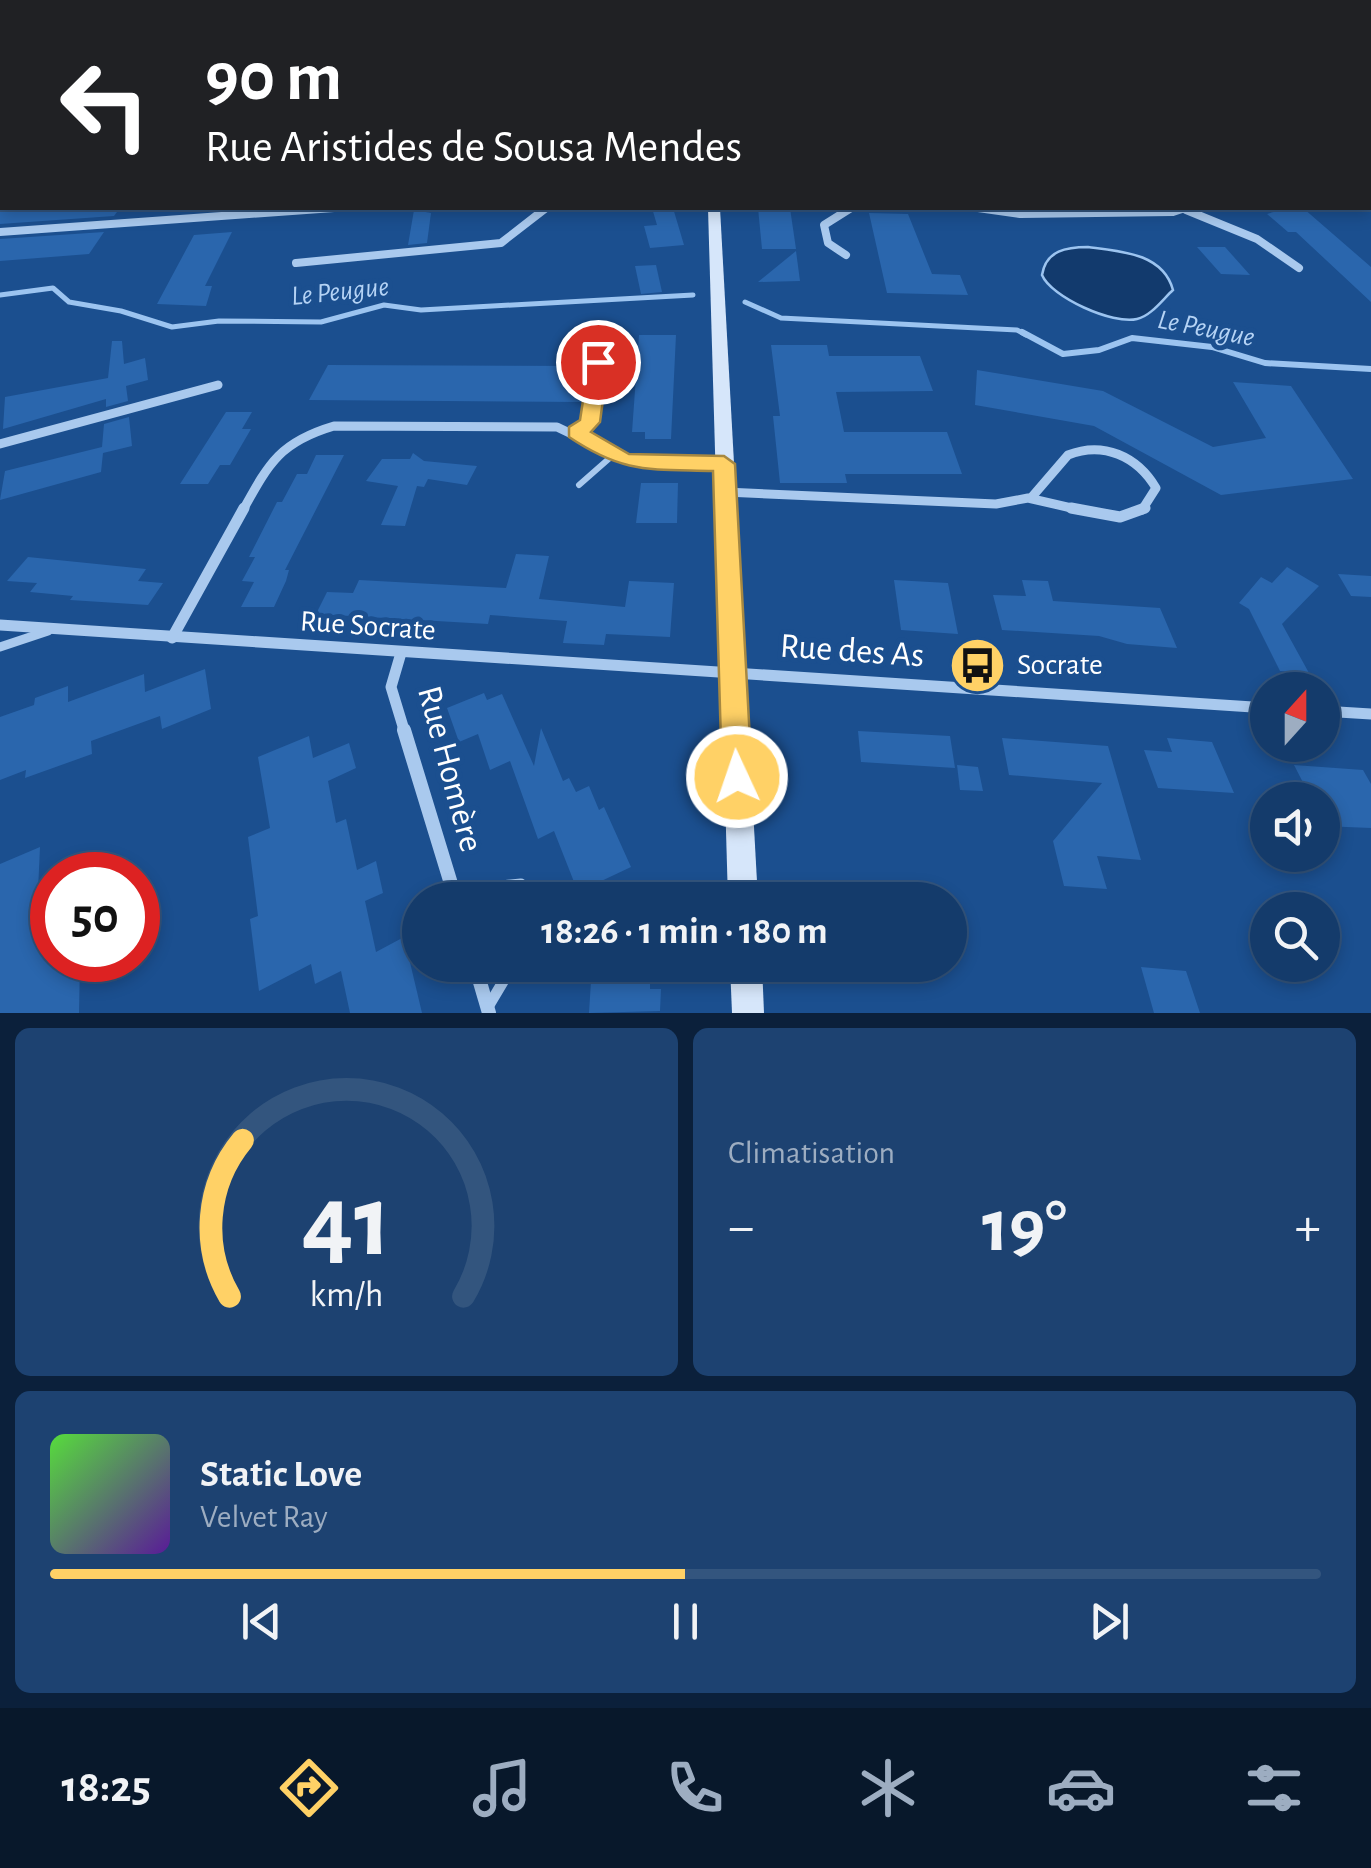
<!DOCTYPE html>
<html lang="fr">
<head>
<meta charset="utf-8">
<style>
  :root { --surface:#143b6b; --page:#1d4271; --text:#f1f3f6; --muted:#9dadc1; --line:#33557e; --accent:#ffd166 }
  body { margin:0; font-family:"Alegreya Sans",sans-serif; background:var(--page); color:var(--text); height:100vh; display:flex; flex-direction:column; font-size:38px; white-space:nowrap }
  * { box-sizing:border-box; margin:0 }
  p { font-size:32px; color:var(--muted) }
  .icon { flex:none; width:55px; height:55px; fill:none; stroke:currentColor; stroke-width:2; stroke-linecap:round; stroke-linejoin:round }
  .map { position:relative; height:1013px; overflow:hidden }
  .side { display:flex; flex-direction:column; gap:15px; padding:15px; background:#0b203b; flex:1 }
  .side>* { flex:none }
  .banner { position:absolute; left:0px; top:0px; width:1372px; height:210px; box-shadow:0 5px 15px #0003,0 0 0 2px var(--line); background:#202124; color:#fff; overflow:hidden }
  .needle { width:65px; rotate:21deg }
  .tools { position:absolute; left:1250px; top:672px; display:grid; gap:20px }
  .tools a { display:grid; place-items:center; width:90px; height:90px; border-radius:50%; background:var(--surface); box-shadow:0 5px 15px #0003,0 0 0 2px var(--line); font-size:50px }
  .speed { position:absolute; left:30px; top:852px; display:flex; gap:20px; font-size:50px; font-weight:700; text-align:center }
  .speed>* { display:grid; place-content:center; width:130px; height:130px; border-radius:50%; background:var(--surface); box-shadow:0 5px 15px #0003,0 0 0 2px var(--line); line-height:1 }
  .speed .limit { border:15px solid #d22; background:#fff; color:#111 }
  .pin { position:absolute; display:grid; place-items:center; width:85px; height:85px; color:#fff; margin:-42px; border:5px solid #fff; border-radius:50%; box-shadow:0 2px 10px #0007 }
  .me { position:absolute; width:110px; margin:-55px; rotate:357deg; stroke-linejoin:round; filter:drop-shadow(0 0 8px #0008) }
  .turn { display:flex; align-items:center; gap:35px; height:210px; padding:0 40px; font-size:45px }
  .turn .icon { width:130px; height:130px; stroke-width:2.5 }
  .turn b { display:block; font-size:70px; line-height:85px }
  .big { font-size:75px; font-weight:600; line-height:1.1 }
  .side .tile { flex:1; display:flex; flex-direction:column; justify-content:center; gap:15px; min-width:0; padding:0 35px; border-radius:15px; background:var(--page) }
  .side .dial { align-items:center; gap:0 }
  .dial svg { height:260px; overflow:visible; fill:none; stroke:var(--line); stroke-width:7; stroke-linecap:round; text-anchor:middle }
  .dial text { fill:var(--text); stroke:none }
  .song { display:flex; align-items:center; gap:30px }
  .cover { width:120px; height:120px; border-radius:15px; background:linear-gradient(135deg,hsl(110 70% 55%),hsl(270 70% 35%)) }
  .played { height:10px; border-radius:5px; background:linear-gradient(90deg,var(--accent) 50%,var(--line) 50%) }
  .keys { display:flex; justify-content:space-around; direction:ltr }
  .heat { display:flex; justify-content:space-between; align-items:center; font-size:55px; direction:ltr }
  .side .tiles { flex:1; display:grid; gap:15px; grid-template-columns:1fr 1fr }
  .tile:last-child { grid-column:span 2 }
  .trip { position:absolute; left:402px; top:882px; width:565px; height:100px; border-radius:50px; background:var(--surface); box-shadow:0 5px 15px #0003,0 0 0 2px var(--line); font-weight:600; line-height:100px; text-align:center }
  .dock { display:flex; height:160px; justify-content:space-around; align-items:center; background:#08182b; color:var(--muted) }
  .dock .icon { width:70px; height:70px }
  .dock .current { color:var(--accent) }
  .dock b { font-size:45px; color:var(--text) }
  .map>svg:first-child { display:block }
  .water { fill:#123a6d; stroke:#9cc4f0; stroke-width:2.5 }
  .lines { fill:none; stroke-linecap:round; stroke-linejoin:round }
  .stream-far1 { stroke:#9cc4f0; stroke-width:5 }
  .stream { stroke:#9cc4f0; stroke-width:6 }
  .building { fill:#2a66ad }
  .service-far2 { stroke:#a9c9ee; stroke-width:6 }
  .service-far1 { stroke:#a9c9ee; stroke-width:9 }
  .service { stroke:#a9c9ee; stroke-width:11 }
  .minor-far4 { stroke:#a9c9ee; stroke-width:5 }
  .minor-far3 { stroke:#a9c9ee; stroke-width:8 }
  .minor-far2 { stroke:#a9c9ee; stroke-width:9 }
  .minor-far1 { stroke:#a9c9ee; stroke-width:11 }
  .minor { stroke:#a9c9ee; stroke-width:14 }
  .secondary { fill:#d6e6fa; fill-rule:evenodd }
  .route { fill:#ffd166; stroke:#a68842; stroke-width:2.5 }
  .labels { text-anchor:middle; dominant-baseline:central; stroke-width:10; stroke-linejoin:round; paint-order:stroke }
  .far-water-label { font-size:28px; font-style:italic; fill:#b5d3f5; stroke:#1b4f8f }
  .street-label { font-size:30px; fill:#fff; stroke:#1b4f8f }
  .poi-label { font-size:30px; fill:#fff; stroke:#1b4f8f; text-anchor:start }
  .near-street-label { font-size:35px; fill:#fff; stroke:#1b4f8f }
</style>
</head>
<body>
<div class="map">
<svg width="1371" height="1013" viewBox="0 0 1371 1013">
  <rect width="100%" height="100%" fill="#1b4f8f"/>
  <path class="water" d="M1088 247C1120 251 1163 253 1173 290 1163 299 1151 316 1137 319 1113 325 1051 297 1042 275 1046 250 1067 247 1088 247Z"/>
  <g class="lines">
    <g class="stream-far1">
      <path d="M0 295 53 288 69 302 121 311 172 327 219 321 321 322 384 305 421 310 693 295"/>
      <path d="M745 302 781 318 1017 330 1026 335"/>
    </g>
    <path class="stream" d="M1022 332 1063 354 1099 350 1132 338 1212 347 1265 363 1371 369"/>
  </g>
  <g class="building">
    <path d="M120 208 114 216 0 224V209Z"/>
    <path d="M652 208H673L684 245 650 248 644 226 657 225Z"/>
    <path d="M758 208H790L796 249H762Z"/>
    <path d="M1287 208H1303L1371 267V302L1296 232H1288L1267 214Z"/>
    <path d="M414 210 431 213 427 243 408 245Z"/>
    <path d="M869 213 908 214 932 274 960 275 968 295 887 293Z"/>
    <path d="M104 232 89 254 0 261V239Z"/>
    <path d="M232 232 205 286H212L206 306 157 304 194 235Z"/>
    <path d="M1197 247H1225L1250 275 1221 274Z"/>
    <path d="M796 251 800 281 758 282Z"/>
    <path d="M656 265 662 292 641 294 635 266Z"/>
    <path d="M639 335H676L671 439H645V432H632Z"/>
    <path d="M112 341H122L124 364 145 358 148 380 126 386 128 401 106 407V399L3 429 5 397 108 378Z"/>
    <path d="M771 345H827L829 356H920L933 391 836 392 844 432H947L962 474H845L847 483H780L773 416H780Z"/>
    <path d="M328 365 588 366 583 402 309 400Z"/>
    <path d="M977 370 1103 391 1213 447 1266 438 1233 382 1291 386 1353 479 1221 495 1094 426 975 405Z"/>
    <path d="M226 412H252L242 429H251L230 465H220L208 484H180Z"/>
    <path d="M129 417 132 446 103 453 101 472 0 500 5 471 102 447 104 424Z"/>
    <path d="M413 453 424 461 477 466 467 485 428 479 424 487 417 486 405 526 381 525 398 486 366 481 382 459H410Z"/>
    <path d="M316 455H344L285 570H289L286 581 274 607H241L254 582 242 581 255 557H249L277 502H282L297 474H307Z"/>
    <path d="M641 483H678L677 523H636Z"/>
    <path d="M516 554 549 556 539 599 625 607 629 581 674 583 670 637 606 634 604 645 563 643 567 621 490 615 488 624 316 614 327 592 353 593 359 580 506 588Z"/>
    <path d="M28 557 146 569 138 581 163 583 148 605 70 600 73 596 30 592 37 583 7 581Z"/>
    <path d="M1287 567 1319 586 1282 624 1309 673 1280 671 1249 609 1239 603 1261 577 1272 583Z"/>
    <path d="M1338 574 1371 576V597L1351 596Z"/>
    <path d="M894 580 948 583 958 634 901 630Z"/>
    <path d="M1022 580 1048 581 1053 601 1160 608 1177 648 1127 644 1099 636 1002 630 993 595 1026 596Z"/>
    <path d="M205 669 211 709 162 729 160 716 91 741 92 754 25 778 26 770 0 780V717L34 705 35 698 68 686V702L144 674 145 692Z"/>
    <path d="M484 693 487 700 502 694 534 766 541 728 563 781 569 778 576 792 589 786 599 810 604 807 631 867 578 892 554 831 538 839 510 761 490 770 478 734 459 742 447 708Z"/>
    <path d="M858 731 950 736 955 768 861 762Z"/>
    <path d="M309 736 313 758 349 743 356 768 328 781 336 823 346 819 357 870 376 861 383 893 365 901 376 952 404 937 422 1013H350L341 971 315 984 311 964 259 991 250 919 258 916 248 837 270 828 258 757Z"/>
    <path d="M1002 738 1108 746 1141 860 1097 856 1107 889 1064 886 1053 841 1102 783 1009 775Z"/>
    <path d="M1167 738 1212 742 1234 793 1158 788 1144 750 1172 752Z"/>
    <path d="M957 765 978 767 983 791 960 790Z"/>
    <path d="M1294 765 1363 770 1371 784V828L1322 826V800H1312Z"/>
    <path d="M40 847 38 891 52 884V960H80L79 1013H0V864Z"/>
    <path d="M592 965H650V989H661L660 1011 589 1013Z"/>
    <path d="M1141 967 1186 971 1200 1013H1154Z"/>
  </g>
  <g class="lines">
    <path class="service-far2" d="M579 485 612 456"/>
    <path class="service-far1" d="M0 647 48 631"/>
    <g class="service">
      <path d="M453 891 521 884 520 900"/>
      <path d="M488 1007 513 965"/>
    </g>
    <g class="minor-far4">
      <path d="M252 0 275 2"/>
      <path d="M472 0H485"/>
      <path d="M826 0 859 2"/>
      <path d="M134 2 178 0"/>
      <path d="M607 2 612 0"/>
      <path d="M1227 2 1245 0"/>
    </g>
    <g class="minor-far3">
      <path d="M978 208 1020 214 1173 212 1185 208"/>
      <path d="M1186 210 1257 239 1299 268"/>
      <path d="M0 232 334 208"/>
      <path d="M846 255 828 243 824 225 851 208"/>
      <path d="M296 263 501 243 546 208"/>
    </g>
    <g class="minor-far2">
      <path d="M576 432 590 422 598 362 594 348"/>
      <path d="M0 444 218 385"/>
      <path d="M725 492 996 504 1028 498 1080 510"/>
      <path d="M1031 498 1068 455C1103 441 1137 456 1156 488L1142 510"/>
      <path d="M243 510C269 463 280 442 334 426L557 427 626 460 724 464"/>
    </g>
    <g class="minor-far1">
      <path d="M1071 508 1120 517 1145 508"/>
      <path d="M0 625 1268 708"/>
      <path d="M172 638 244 508"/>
      <path d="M401 653 391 687 405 733"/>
      <path d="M1322 711 1371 714"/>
    </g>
    <g class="minor">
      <path d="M404 730 456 900"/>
      <path d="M475 965 489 1013"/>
    </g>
    <g class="secondary">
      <rect x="702" y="0" width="8" height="2"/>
      <path d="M708 208H720L758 900H728Z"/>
      <path d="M730 965H762L764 1013H732Z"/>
    </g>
  </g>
  <path class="route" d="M598 356 608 362 600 422 591 432 629 454 724 456 735 464 752 777 748 787 737 791 727 787 722 777 713 471C650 469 624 474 569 437V427L580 420 589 362Z"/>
  <defs>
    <symbol id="bus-disc" viewBox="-11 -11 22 22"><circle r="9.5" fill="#ffd166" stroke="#1b4f8f"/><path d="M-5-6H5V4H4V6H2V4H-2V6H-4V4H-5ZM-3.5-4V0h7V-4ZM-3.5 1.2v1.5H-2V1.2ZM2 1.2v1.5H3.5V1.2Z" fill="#111"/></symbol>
  </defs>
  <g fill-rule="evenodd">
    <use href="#bus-disc" x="946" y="634" width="63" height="63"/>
  </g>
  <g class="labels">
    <g class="far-water-label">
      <text transform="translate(340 292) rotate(-6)">Le Peugue</text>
      <text transform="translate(1206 329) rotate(11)">Le Peugue</text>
    </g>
    <g class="street-label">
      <text transform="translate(368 626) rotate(4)">Rue Socrate</text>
    </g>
    <g class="poi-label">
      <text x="1017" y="665">Socrate</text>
    </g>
    <g class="near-street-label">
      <text transform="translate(852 651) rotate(4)">Rue des As</text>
      <text transform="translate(450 769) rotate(75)">Rue Homère</text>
    </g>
  </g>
</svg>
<div class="tools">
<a><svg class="needle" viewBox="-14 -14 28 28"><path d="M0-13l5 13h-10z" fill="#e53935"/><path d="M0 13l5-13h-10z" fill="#9dadc1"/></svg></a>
<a><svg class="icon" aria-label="sound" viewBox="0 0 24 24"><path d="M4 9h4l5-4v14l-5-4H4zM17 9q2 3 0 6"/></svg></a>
<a><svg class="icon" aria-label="search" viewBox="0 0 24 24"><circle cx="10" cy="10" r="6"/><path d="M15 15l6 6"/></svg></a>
</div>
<div class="speed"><div class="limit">50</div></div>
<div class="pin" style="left:598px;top:362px;background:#d93025"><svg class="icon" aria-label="arrive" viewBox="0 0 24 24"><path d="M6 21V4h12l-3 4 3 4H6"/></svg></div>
<svg class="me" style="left:737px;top:777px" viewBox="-20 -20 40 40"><circle r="17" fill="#ffd166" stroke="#fff" stroke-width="3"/><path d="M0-11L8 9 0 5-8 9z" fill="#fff"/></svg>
<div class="trip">18:26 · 1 min · 180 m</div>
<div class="banner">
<div class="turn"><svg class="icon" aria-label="left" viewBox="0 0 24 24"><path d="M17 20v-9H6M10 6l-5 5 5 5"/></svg><div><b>90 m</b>Rue Aristides de Sousa Mendes</div></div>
</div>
</div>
<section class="side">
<div class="tiles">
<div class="tile dial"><svg viewBox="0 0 100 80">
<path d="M14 69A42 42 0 1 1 86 69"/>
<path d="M14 69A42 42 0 0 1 18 21" stroke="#ffd166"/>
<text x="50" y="56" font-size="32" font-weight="700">41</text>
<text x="50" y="72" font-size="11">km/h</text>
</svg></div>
<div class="tile"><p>Climatisation</p>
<div class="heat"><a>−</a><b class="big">19°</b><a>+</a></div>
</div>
<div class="tile">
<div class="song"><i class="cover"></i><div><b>Static Love</b><p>Velvet Ray</p></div></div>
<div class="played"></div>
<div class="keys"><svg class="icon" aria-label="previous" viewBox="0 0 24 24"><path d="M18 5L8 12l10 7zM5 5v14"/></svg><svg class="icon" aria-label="pause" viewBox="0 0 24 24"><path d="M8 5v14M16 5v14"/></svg><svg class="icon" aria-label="next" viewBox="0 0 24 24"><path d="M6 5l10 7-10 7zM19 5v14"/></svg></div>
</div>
</div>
</section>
<nav class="dock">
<b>18:25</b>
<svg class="icon current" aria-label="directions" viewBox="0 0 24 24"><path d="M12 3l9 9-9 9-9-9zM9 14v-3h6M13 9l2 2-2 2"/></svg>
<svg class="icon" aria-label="music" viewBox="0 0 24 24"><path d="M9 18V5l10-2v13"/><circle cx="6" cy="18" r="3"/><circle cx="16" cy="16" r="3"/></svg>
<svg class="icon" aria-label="phone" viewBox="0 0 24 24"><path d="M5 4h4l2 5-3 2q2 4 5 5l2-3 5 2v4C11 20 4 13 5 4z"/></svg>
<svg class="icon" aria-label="climate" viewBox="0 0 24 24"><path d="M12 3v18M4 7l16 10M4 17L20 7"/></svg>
<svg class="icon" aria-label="car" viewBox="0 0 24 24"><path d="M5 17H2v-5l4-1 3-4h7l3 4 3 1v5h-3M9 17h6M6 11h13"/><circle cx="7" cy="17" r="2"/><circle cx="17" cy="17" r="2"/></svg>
<svg class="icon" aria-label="filters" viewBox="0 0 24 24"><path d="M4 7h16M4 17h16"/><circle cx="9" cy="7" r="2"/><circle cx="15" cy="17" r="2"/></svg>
</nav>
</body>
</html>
